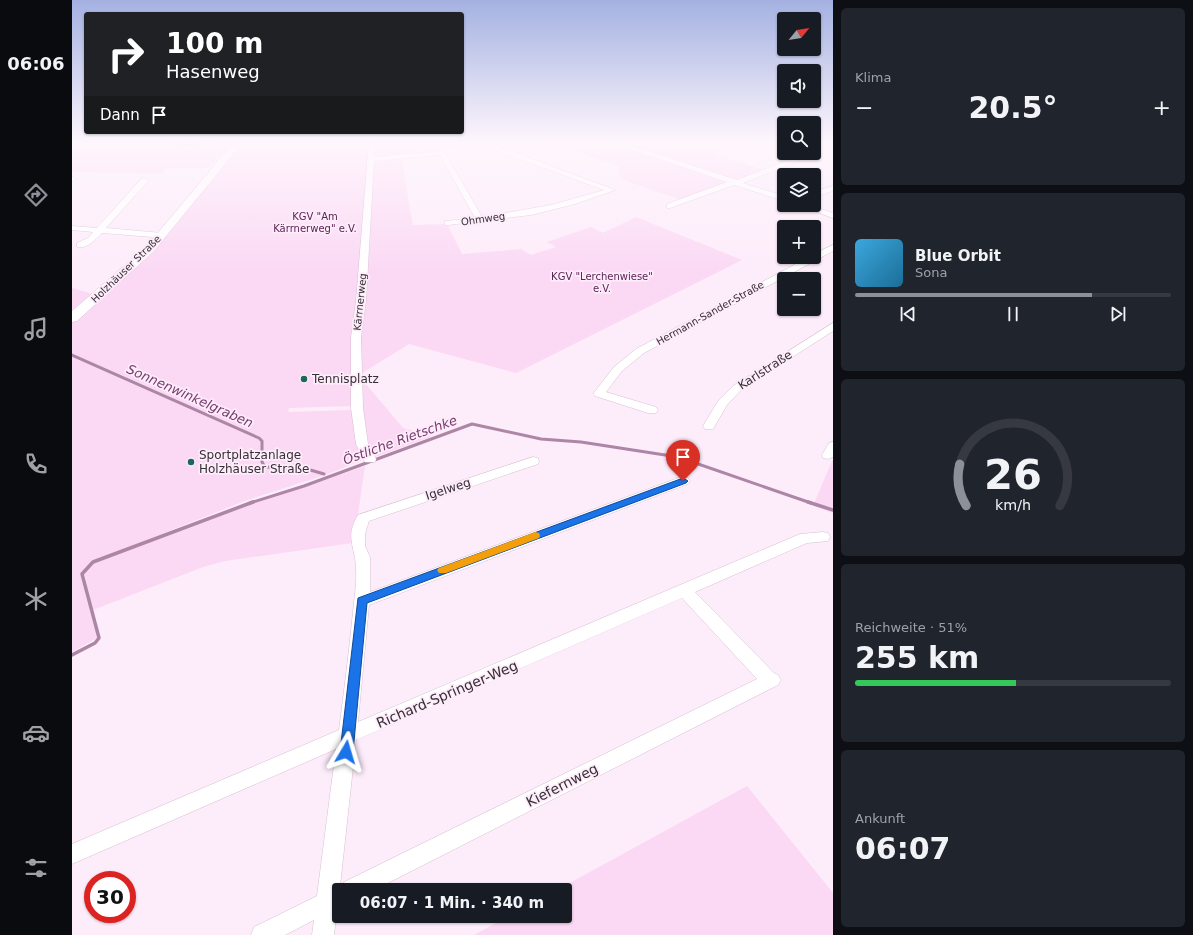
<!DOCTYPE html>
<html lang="de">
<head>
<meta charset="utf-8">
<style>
  :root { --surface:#171b24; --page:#20242c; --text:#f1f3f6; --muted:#9ea1a6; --line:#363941; --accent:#8c9099 }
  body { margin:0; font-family:"DejaVu Sans",sans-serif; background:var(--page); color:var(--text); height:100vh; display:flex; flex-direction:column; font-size:15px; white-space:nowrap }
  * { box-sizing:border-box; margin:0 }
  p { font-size:13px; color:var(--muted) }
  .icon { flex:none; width:22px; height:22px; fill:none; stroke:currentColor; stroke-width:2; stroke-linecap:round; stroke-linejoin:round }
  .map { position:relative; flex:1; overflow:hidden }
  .drawer { display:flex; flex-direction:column; gap:8px; padding:8px; background:#0d0f14; width:360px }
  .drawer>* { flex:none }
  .guide { position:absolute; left:12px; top:12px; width:380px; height:122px; border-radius:4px; box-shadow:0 1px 3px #0004; background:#202124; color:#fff; overflow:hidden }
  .needle { width:26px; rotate:60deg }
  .fabs { position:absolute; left:705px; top:12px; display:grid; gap:8px }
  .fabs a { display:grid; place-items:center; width:44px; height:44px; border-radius:4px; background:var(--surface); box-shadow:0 1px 3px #0004; font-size:20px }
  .speed { position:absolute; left:12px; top:871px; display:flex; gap:8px; font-size:20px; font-weight:700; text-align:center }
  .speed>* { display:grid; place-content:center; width:52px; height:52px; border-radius:50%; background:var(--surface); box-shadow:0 1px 3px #0004; line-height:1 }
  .speed .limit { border:6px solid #d22; background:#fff; color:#111 }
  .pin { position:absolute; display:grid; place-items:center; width:34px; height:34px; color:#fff; margin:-41px -17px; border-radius:50% 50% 50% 0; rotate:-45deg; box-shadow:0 0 4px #0007 }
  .pin .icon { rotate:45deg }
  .me { position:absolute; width:44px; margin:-22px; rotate:7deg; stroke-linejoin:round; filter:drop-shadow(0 0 3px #0008) }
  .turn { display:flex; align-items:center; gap:14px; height:84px; padding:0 16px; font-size:18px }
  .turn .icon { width:52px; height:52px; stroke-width:2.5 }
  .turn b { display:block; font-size:28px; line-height:34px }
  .then { display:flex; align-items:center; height:38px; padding:0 16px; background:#0003; gap:8px; font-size:15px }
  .big { font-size:30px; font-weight:700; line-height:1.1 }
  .drawer .widget { flex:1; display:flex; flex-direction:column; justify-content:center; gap:6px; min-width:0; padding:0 14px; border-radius:6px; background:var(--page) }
  .drawer .dial { align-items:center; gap:0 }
  .dial svg { height:104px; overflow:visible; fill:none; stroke:var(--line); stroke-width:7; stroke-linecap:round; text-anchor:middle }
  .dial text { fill:var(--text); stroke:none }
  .song { display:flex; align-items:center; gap:12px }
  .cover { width:48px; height:48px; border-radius:6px; background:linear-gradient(135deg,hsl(200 70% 55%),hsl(200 70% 35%)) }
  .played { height:4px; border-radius:2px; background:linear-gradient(90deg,var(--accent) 75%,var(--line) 75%) }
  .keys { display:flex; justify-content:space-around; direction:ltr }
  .heat { display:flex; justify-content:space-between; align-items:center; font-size:22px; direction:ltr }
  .charge { height:6px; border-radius:3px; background:linear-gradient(90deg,#34c759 51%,var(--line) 0) }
  .trip { position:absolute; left:260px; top:883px; width:240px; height:40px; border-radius:4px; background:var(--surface); box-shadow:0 1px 3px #0004; font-weight:700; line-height:40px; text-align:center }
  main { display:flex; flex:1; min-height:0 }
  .dock { display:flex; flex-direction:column; width:72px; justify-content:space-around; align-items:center; background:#090b0e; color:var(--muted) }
  .dock .icon { width:28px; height:28px }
  .dock .on { color:var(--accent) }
  .dock b { font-size:18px; color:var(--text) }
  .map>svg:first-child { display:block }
  .green { fill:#fbd8f4 }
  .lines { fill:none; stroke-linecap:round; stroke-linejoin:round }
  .stream-far1 { stroke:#ad86a6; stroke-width:3 }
  .stream { stroke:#ad86a6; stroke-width:3.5 }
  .minor-casing { stroke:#d6c1d1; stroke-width:1 }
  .major-casing { stroke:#d6c1d1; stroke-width:1 }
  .minor { fill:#fff; fill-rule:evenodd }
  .major { fill:#fff; fill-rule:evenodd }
  .tram { stroke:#9e919c; stroke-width:1 }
  .route { fill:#1a73e8; stroke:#114b97 }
  .slow { fill:#f59e0b }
  .poi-dot { fill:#1d665c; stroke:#fdecfa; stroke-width:1.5 }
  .labels { text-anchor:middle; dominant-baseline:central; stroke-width:3.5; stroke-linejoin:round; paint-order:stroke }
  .far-park-label { font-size:10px; fill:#5e2256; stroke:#fdecfa }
  .far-street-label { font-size:10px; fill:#372f36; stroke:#fdecfa }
  .street-label { font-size:12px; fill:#372f36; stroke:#fdecfa }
  .poi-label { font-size:12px; fill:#372f36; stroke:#fdecfa; text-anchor:start }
  .water-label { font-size:13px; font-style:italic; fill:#783a6f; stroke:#fdecfa }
  .near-street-label { font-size:14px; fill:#372f36; stroke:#fdecfa }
</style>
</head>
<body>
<main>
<nav class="dock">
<b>06:06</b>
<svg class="icon on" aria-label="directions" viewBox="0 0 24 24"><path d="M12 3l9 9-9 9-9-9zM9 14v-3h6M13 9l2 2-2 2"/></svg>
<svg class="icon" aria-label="music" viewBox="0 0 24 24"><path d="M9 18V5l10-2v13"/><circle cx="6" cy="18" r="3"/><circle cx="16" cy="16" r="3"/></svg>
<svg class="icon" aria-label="phone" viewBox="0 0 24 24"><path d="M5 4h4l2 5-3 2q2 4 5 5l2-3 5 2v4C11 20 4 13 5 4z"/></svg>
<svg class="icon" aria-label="climate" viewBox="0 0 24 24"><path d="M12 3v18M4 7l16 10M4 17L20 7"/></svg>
<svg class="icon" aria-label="car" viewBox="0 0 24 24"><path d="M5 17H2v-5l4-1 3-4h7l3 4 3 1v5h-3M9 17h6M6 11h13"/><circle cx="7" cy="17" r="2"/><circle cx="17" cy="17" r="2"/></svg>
<svg class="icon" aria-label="filters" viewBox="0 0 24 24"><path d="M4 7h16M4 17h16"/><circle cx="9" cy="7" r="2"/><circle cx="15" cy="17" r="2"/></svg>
</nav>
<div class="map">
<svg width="761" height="935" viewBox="0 0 761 935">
  <rect width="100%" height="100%" fill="#fdecfa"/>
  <g class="green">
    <path d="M0 142 84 150 92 144 108 146H158L136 168H95L89 174 0 172Z"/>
    <path d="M170 142H298L297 161 329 158 341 225 375 224 390 254 449 249 459 255 484 247 475 242 519 227 531 233 564 217 670 260 444 373 337 344 287 375 280 406 217 408 216 412 281 410 293 459 256 474 175 500 19 562 8 574 25 638 0 652V321L34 294 128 191 137 185 144 176H139Z"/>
    <path d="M301 142H342L332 146 344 151 347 155 316 157 313 153 300 154Z"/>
    <path d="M474 142H539L658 181 609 200 549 179 546 166Z"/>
    <path d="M545 142H678L643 154 692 170 666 180Z"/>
    <path d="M0 288 21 294 0 310Z"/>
    <path d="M287 376 331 428 357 435 358 437 300 458 294 445Z"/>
    <path d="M760 461H761V513L741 506Z"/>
    <path d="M293 466 285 521 280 543 153 561 131 567 21 610 12 573 22 563 179 503 233 487Z"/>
    <path d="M675 786 761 893V935H402L437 916H493V890H485Z"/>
  </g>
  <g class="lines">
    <g class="stream-far1">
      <path d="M0 355 187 438 190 441V462L193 467 235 469 252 474"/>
      <path d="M178 503 232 486 400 424 469 439 509 442 606 457 739 503"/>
    </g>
    <g class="stream">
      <path d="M736 502 761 510"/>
      <path d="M0 655 23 643 27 638 10 574 21 562 181 502"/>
    </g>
    <defs>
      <g id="minor">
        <path d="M297 142H303L302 157 370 151 404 142H415L543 190 503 204 459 215 376 225H373V221L403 218 368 155 302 161 294 301 289 337 291 408 296 444 304 459 303 462H293L284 444 279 408V337L284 301ZM409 145 532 190 479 205 410 217 374 154Z"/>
        <path d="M538 142H548L665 180 734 153H742V150L761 143V147L671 183 712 196V201L662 185 598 208H595V204L655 182Z"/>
        <path d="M704 142H712L709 145 712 146V151L702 146 701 145Z"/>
        <path d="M0 177 5 179 0 182Z"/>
        <path d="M70 178 77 180 34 228 90 233 93 234V238L30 233C23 240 15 249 5 247V243L16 238 21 232 0 230V226L25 228Z"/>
        <path d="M761 186V191L742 197V192Z"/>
        <path d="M726 205H738L761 213V218Z"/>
        <path d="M761 245V251L572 353 550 371 534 392 584 407 586 410 584 413H576L523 396 521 394 542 367 564 349 737 257H742V254Z"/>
        <path d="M761 323V331L669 390 655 405 641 429H633L631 426 646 401 661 386Z"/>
        <path d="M761 442V457L756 459 751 458 750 455 757 443Z"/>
        <path d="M461 457 466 458 467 461 466 464 297 521 293 534V546L298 557V592L606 478H616L618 481 616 484 297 605 286 722 728 534 751 532 756 533 758 537 756 541 735 543 623 592 702 673 706 675 709 680 706 685 302 890H267V907L265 908 262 935H240L242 920 213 935H179L182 927 245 896 264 749 0 864V844L267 730C272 691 277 652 281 612 282 599 285 584 284 570 284 547 272 538 286 515ZM610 598 685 679 272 882 271 887 268 886 284 740Z"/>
      </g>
      <path id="major" d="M162 142H171L82 251 5 321 0 322V311L74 247Z"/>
    </defs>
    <use href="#minor" class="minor-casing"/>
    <use href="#major" class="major-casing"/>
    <use href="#minor" class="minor"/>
    <use href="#major" class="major"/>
    <path class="tram" d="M98 142 111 145 164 142"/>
  </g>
  <linearGradient id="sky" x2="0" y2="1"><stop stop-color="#a4b1e1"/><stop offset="0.52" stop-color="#fef6fd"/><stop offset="1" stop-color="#fef6fd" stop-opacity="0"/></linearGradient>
  <rect width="761" height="273" fill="url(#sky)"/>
  <path class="route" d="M611 478 616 481 614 483 295 603 281 752 279 756 274 758 270 756 268 752 286 598Z"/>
  <path class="slow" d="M463 532 467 533 468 536 467 538 374 573H367L365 570 367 568Z"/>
  <g class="poi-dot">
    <circle cx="232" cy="379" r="4"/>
    <circle cx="119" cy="462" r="4"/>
  </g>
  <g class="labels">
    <g class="far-park-label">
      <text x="243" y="216">KGV "Am<tspan x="243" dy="12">Kärrnerweg" e.V.</tspan></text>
      <text x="530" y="276">KGV "Lerchenwiese"<tspan x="530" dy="12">e.V.</tspan></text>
    </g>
    <g class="far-street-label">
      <text transform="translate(411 219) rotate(-8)">Ohmweg</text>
      <text transform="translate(54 269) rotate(-44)">Holzhäuser Straße</text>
      <text transform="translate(288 302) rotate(-84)">Kärrnerweg</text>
      <text transform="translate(638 313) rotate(-29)">Hermann-Sander-Straße</text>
    </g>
    <g class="street-label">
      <text transform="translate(693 370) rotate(-33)">Karlstraße</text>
      <text transform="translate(376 489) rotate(-18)">Igelweg</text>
    </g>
    <g class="poi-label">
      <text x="240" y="379">Tennisplatz</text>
      <text x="127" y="455">Sportplatzanlage<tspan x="127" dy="14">Holzhäuser Straße</tspan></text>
    </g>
    <g class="water-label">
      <text transform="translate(118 396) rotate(24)">Sonnenwinkelgraben</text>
      <text transform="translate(328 440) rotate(-20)">Östliche Rietschke</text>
    </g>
    <g class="near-street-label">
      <text transform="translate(375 694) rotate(-23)">Richard-Springer-Weg</text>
      <text transform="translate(490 785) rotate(-27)">Kiefernweg</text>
    </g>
  </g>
</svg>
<div class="fabs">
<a><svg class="needle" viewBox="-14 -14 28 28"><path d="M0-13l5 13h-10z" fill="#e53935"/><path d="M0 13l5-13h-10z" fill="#9ea1a6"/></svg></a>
<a><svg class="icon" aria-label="sound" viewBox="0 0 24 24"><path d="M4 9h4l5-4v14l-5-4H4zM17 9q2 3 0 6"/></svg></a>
<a><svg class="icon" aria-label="search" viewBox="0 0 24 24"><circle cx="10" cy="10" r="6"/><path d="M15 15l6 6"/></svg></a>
<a><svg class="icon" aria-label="layers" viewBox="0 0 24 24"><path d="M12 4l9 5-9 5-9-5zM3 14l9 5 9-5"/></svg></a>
<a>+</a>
<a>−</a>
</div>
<div class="speed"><div class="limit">30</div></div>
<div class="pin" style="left:611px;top:481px;background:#d93025"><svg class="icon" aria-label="arrive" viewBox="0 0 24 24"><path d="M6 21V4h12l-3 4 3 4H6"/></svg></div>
<svg class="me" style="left:274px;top:752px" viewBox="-20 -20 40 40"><path d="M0-17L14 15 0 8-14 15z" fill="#1a73e8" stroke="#fff" stroke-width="4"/></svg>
<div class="trip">06:07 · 1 Min. · 340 m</div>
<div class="guide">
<div class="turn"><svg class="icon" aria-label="right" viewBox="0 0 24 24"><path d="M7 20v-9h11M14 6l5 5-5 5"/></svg><div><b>100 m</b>Hasenweg</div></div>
<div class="then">Dann<svg class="icon" aria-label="arrive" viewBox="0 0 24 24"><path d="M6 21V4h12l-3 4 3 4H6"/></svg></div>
</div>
</div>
<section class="drawer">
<div class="widget"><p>Klima</p>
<div class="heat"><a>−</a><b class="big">20.5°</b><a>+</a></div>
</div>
<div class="widget">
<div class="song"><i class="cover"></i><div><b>Blue Orbit</b><p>Sona</p></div></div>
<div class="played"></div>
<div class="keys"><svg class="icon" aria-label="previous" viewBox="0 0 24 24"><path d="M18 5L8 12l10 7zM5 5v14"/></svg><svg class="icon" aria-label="pause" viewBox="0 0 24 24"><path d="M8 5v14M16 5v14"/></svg><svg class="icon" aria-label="next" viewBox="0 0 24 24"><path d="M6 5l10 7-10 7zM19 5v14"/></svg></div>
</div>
<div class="widget dial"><svg viewBox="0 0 100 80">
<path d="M14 69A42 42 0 1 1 86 69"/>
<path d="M14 69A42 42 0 0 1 9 37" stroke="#8c9099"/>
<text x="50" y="56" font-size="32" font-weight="700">26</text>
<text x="50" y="72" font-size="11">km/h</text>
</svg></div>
<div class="widget"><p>Reichweite · 51%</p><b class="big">255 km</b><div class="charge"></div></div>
<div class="widget"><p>Ankunft</p><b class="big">06:07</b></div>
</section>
</main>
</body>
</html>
